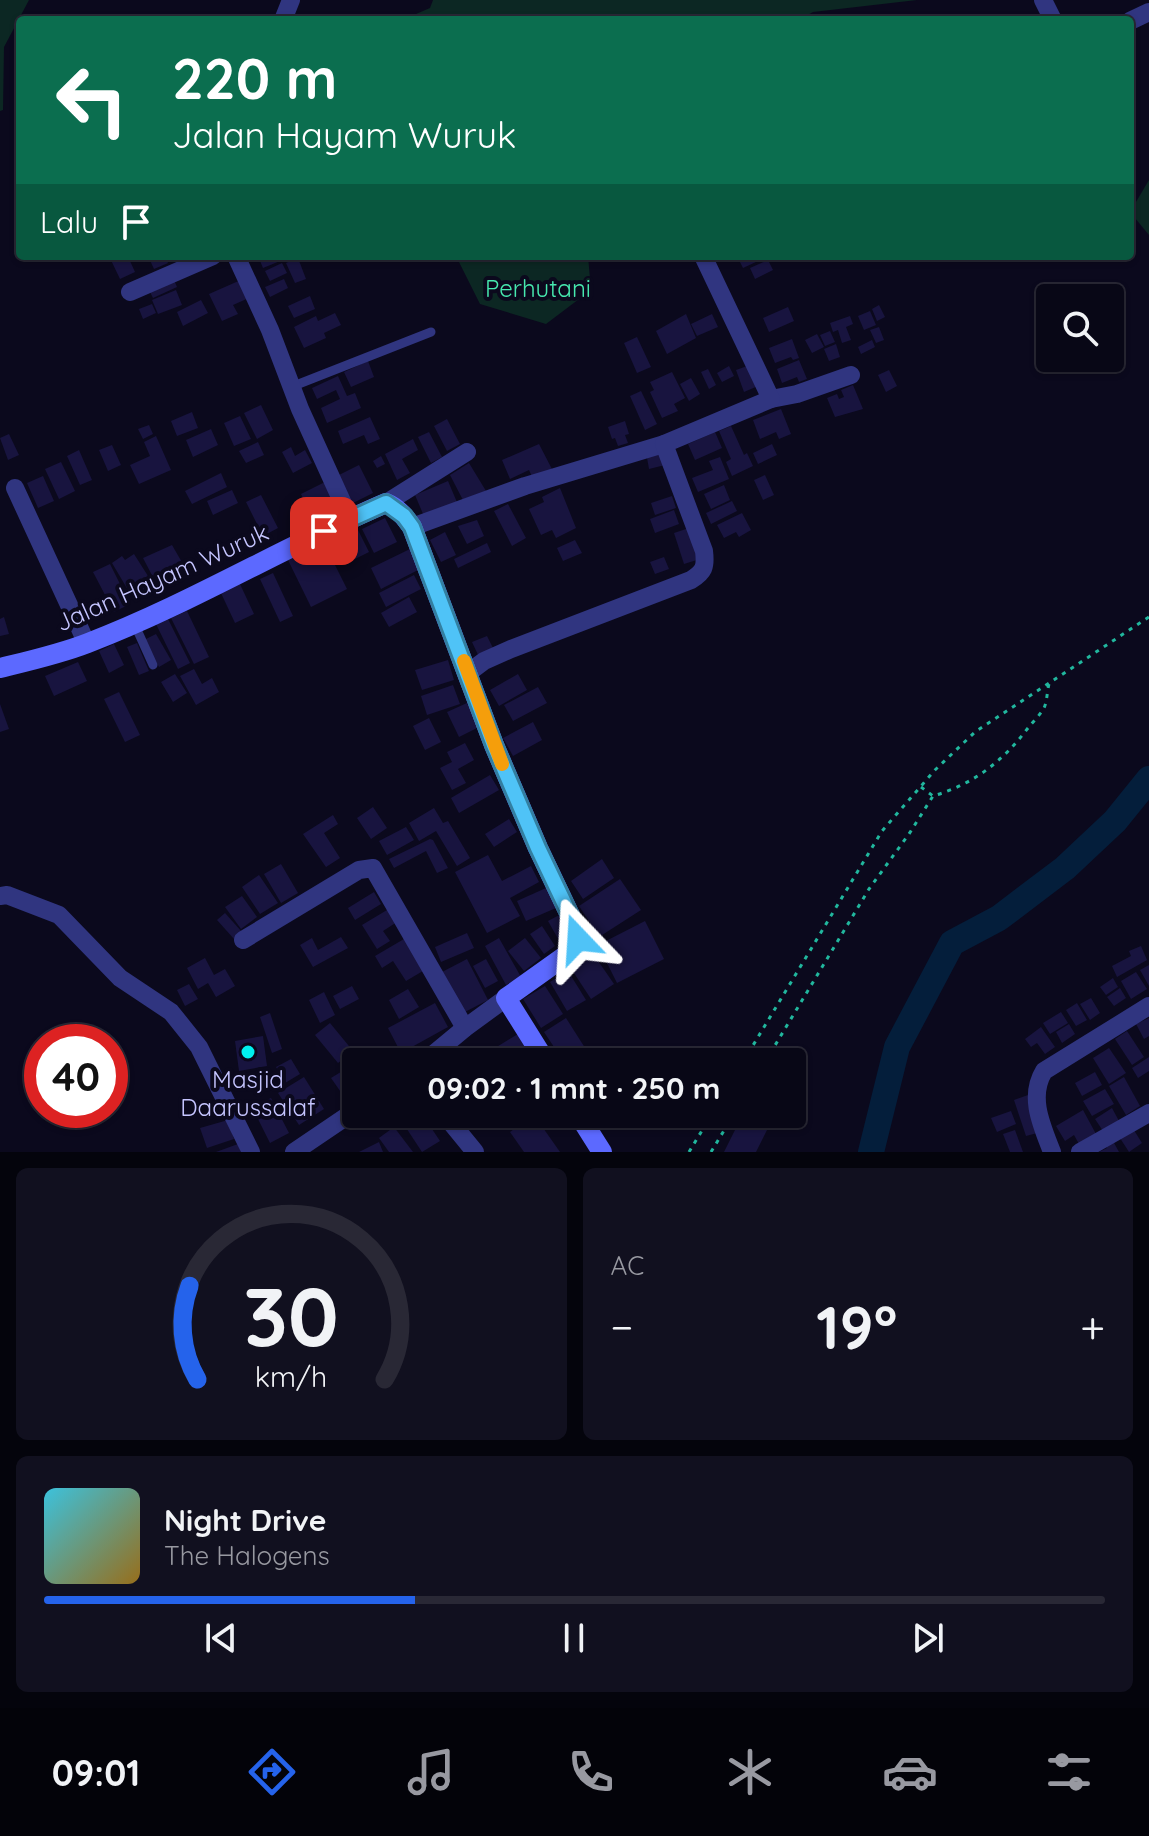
<!DOCTYPE html>
<html lang="id">
<head>
<meta charset="utf-8">
<style>
  :root { --surface:#080716; --page:#11101f; --text:#f1f3f6; --muted:#9899a1; --line:#292835; --accent:#2563eb }
  body { margin:0; font-family:Quicksand,sans-serif; background:var(--page); color:var(--text); height:100vh; display:flex; flex-direction:column; font-size:30px; white-space:nowrap }
  * { box-sizing:border-box; margin:0 }
  p { font-size:26px; color:var(--muted) }
  .icon { flex:none; width:44px; height:44px; fill:none; stroke:currentColor; stroke-width:2; stroke-linecap:round; stroke-linejoin:round }
  .map { position:relative; height:1152px; overflow:hidden }
  .side { display:flex; flex-direction:column; gap:16px; padding:16px; background:#04040c; flex:1 }
  .side>* { flex:none }
  .guide { position:absolute; left:16px; top:16px; width:1118px; height:244px; border-radius:8px; box-shadow:0 2px 6px #0004,0 0 0 2px var(--line); background:#0b6e4f; color:#fff; overflow:hidden }
  .buttons { position:absolute; left:1036px; top:284px; display:grid; gap:16px }
  .buttons a { display:grid; place-items:center; width:88px; height:88px; border-radius:8px; background:var(--surface); box-shadow:0 2px 6px #0004,0 0 0 2px var(--line); font-size:40px }
  .speed { position:absolute; left:24px; top:1024px; display:flex; gap:16px; font-size:40px; font-weight:700; text-align:center }
  .speed>* { display:grid; place-content:center; width:104px; height:104px; border-radius:50%; background:var(--surface); box-shadow:0 2px 6px #0004,0 0 0 2px var(--line); line-height:1 }
  .speed .limit { border:12px solid #d22; background:#fff; color:#111 }
  .pin { position:absolute; display:grid; place-items:center; width:68px; height:68px; color:#fff; margin:-34px; border-radius:16px; box-shadow:0 4px 12px #0006 }
  .me { position:absolute; width:88px; margin:-44px; rotate:340deg; stroke-linejoin:round; filter:drop-shadow(0 0 6px #0008) }
  .turn { display:flex; align-items:center; gap:28px; height:168px; padding:0 24px; font-size:36px }
  .turn .icon { width:104px; height:104px; stroke-width:2.5 }
  .turn b { display:block; font-size:56px; line-height:68px }
  .then { display:flex; align-items:center; height:76px; padding:0 24px; background:#0003; gap:16px; font-size:30px }
  .big { font-size:60px; font-weight:800; line-height:1.1 }
  .side .widget { flex:1; display:flex; flex-direction:column; justify-content:center; gap:12px; min-width:0; padding:0 28px; border-radius:12px; background:var(--page) }
  .side .dial { align-items:center; gap:0 }
  .dial svg { height:208px; overflow:visible; fill:none; stroke:var(--line); stroke-width:7; stroke-linecap:round; text-anchor:middle }
  .dial text { fill:var(--text); stroke:none }
  .song { display:flex; align-items:center; gap:24px }
  .cover { width:96px; height:96px; border-radius:12px; background:linear-gradient(135deg,hsl(190 70% 55%),hsl(40 70% 35%)) }
  .played { height:8px; border-radius:4px; background:linear-gradient(90deg,var(--accent) 35%,var(--line) 35%) }
  .keys { display:flex; justify-content:space-around; direction:ltr }
  .heat { display:flex; justify-content:space-between; align-items:center; font-size:44px; direction:ltr }
  .side .tiles { flex:1; display:grid; gap:16px; grid-template-columns:1fr 1fr }
  .widget:last-child { grid-column:span 2 }
  .trip { position:absolute; left:342px; top:1048px; width:464px; height:80px; border-radius:8px; background:var(--surface); box-shadow:0 2px 6px #0004,0 0 0 2px var(--line); font-weight:800; line-height:80px; text-align:center }
  .menu { display:flex; height:128px; justify-content:space-around; align-items:center; background:#030309; color:var(--muted) }
  .menu .icon { width:56px; height:56px }
  .menu .selected { color:var(--accent) }
  .menu b { font-size:36px; color:var(--text) }
  .map>svg:first-child { display:block }
  .green { fill:#0c2723 }
  .lines { fill:none; stroke-linecap:round; stroke-linejoin:round }
  .river { stroke:#041e3b; stroke-width:26 }
  .building { fill:#18143f }
  .path { stroke:#21b79e; stroke-width:3; stroke-dasharray:4 6; stroke-linecap:butt }
  .lane { stroke:#303580; stroke-width:9 }
  .street { stroke:#303580; stroke-width:18 }
  .secondary { stroke:#5c69ff; stroke-width:20 }
  .route-casing { stroke:#337fa1; stroke-width:20 }
  .route { stroke:#4fc3f7; stroke-width:14 }
  .slow { stroke:#f59e0b; stroke-width:14 }
  .poi-dot { fill:#00f0ef; stroke:#0b091d; stroke-width:3 }
  .labels { text-anchor:middle; dominant-baseline:central; stroke-width:8; stroke-linejoin:round; paint-order:stroke }
  .park-label { font-size:24px; fill:#47e9af; stroke:#0b091d }
  .street-label { font-size:24px; fill:#c5c5ff; stroke:#0b091d }
  .poi-label { font-size:24px; fill:#c5c5ff; stroke:#0b091d }
</style>
</head>
<body>
<div class="map">
<svg width="1149" height="1152" viewBox="0 0 1149 1152">
  <rect width="100%" height="100%" fill="#0b091d"/>
  <g class="green">
    <path d="M0 0H29L4 47 3 110 0 111Z"/>
    <path d="M433 0H917L813 12 799 20H402L430 8Z"/>
    <path d="M1149 180V235L1130 212Z"/>
    <path d="M456 256H588L591 290 546 324 480 304Z"/>
  </g>
  <g class="lines">
    <path class="river" d="M871 1152 897 1047 952 943 999 918 1065 868 1115 821 1149 779"/>
  </g>
  <g class="building">
    <path d="M109 256H143L130 261 135 272 120 279Z"/>
    <path d="M148 256H165L168 263 154 269Z"/>
    <path d="M258 256H278L280 261 263 268Z"/>
    <path d="M737 256H769L743 268Z"/>
    <path d="M298 258 306 279 295 283 286 263Z"/>
    <path d="M768 260 773 270 755 279 750 268Z"/>
    <path d="M282 263 287 273 270 281 265 271Z"/>
    <path d="M172 275 177 287 153 298 147 286Z"/>
    <path d="M243 279 251 297 233 305 238 314 222 321 209 294Z"/>
    <path d="M284 279 288 288 270 297 265 287Z"/>
    <path d="M176 290 182 305 158 314 152 300Z"/>
    <path d="M310 296 315 309 294 318 288 306Z"/>
    <path d="M201 300 208 313 183 326 177 312Z"/>
    <path d="M152 304 156 313 143 319 139 309Z"/>
    <path d="M879 305 885 317 877 321 872 309Z"/>
    <path d="M788 307 794 321 769 332 763 318Z"/>
    <path d="M870 311 876 325 864 330 858 316Z"/>
    <path d="M335 313 341 325 324 333 326 338 304 348 294 327 316 316 318 321Z"/>
    <path d="M686 314 696 338 667 354 656 331Z"/>
    <path d="M712 314 718 327 697 336 691 324Z"/>
    <path d="M850 316 853 324 846 327 851 340 842 343 838 330 833 332 830 323Z"/>
    <path d="M879 327 884 340 876 343 870 330Z"/>
    <path d="M830 331 835 342 825 346 820 335Z"/>
    <path d="M817 334 824 347 812 353 805 340Z"/>
    <path d="M637 337 651 367 637 373 624 343Z"/>
    <path d="M792 339 799 358 793 360 791 357 775 363 769 348Z"/>
    <path d="M872 340 875 347 861 354 858 347Z"/>
    <path d="M836 344 840 357 829 361 824 349Z"/>
    <path d="M799 360 807 379 799 382 797 377 782 383 777 369Z"/>
    <path d="M368 361 374 377 351 387 344 372Z"/>
    <path d="M750 365 758 386 744 392 736 370Z"/>
    <path d="M729 366 734 376 722 382 717 373Z"/>
    <path d="M708 369 716 385 709 389 701 372Z"/>
    <path d="M889 370 897 386 886 392 878 375Z"/>
    <path d="M672 372 685 398 674 404 678 411 662 418 650 392 654 390 650 382Z"/>
    <path d="M338 376 347 396 355 393 361 408 327 423 321 408 340 399 336 390 317 399 312 388Z"/>
    <path d="M691 378 700 394 689 401 680 384Z"/>
    <path d="M853 385 863 409 835 417 827 398 837 394 839 399 844 397 841 390Z"/>
    <path d="M641 391 657 424 645 430 630 396Z"/>
    <path d="M261 405 273 430 257 439 244 413Z"/>
    <path d="M781 409 791 434 779 439 776 432 760 439 753 420Z"/>
    <path d="M192 412 198 428 177 436 171 421Z"/>
    <path d="M240 416 251 439 234 446 224 423Z"/>
    <path d="M370 417 380 439 368 444 364 435 343 444 338 431Z"/>
    <path d="M447 419 460 444 447 451 434 426Z"/>
    <path d="M625 421 629 434 625 435 628 443 618 446 615 438 612 439 608 427Z"/>
    <path d="M149 425 153 434 143 439 138 429Z"/>
    <path d="M731 426 744 455 747 453 753 466 732 476 726 462 731 459 719 431Z"/>
    <path d="M211 429 218 445 193 457 186 440Z"/>
    <path d="M429 432 442 457 431 463 418 437Z"/>
    <path d="M715 432 722 448 695 460 688 444Z"/>
    <path d="M9 434 19 455 8 460 0 438Z"/>
    <path d="M156 436 171 470 139 484 130 465 150 456 144 442Z"/>
    <path d="M413 439 418 450 402 459 410 473 397 480 385 454Z"/>
    <path d="M258 442 264 455 246 463 239 451Z"/>
    <path d="M539 444 554 473 534 481 529 470 510 479 502 460Z"/>
    <path d="M772 444 777 455 758 464 753 453Z"/>
    <path d="M112 445 121 465 108 471 99 450Z"/>
    <path d="M291 447 295 456 305 450 312 463 293 473 282 452Z"/>
    <path d="M661 449 665 465 649 469 646 452Z"/>
    <path d="M79 450 92 480 80 485 67 456Z"/>
    <path d="M381 456 385 464 377 468 373 461Z"/>
    <path d="M720 457 729 479 698 492 692 478 713 470 709 461Z"/>
    <path d="M61 462 75 491 59 499 45 469Z"/>
    <path d="M469 463 486 491 465 504 450 475Z"/>
    <path d="M359 465 373 493 351 504 337 476Z"/>
    <path d="M221 473 227 487 192 504 185 491Z"/>
    <path d="M765 475 774 495 763 500 754 480Z"/>
    <path d="M43 476 54 501 38 508 27 483Z"/>
    <path d="M329 480 342 507 314 521 301 494Z"/>
    <path d="M448 481 459 507 426 521 415 495Z"/>
    <path d="M724 485 730 500 711 509 704 494Z"/>
    <path d="M560 488 576 528 556 538 552 530 541 535 529 509 544 502 542 497Z"/>
    <path d="M232 490 238 503 213 515 207 501Z"/>
    <path d="M261 495 278 528 263 536 246 502Z"/>
    <path d="M672 496 676 508 655 515 651 503Z"/>
    <path d="M732 501 737 511 711 524 706 513Z"/>
    <path d="M508 504 526 538 512 546 494 511Z"/>
    <path d="M674 510 679 524 655 533 650 519Z"/>
    <path d="M742 513 751 530 739 537 736 532 724 538 717 525Z"/>
    <path d="M385 518 397 542 374 553 362 529Z"/>
    <path d="M477 520 484 536 467 544 458 526Z"/>
    <path d="M355 524 369 552 343 565 338 554 342 551 334 534Z"/>
    <path d="M689 528 700 559 684 564 674 533Z"/>
    <path d="M445 532 456 555 441 562 430 540Z"/>
    <path d="M575 540 582 553 563 561 557 548Z"/>
    <path d="M324 543 347 589 311 607 288 560Z"/>
    <path d="M487 543 491 552 458 568 454 559Z"/>
    <path d="M172 545 187 571 172 580 169 574 155 581 143 558Z"/>
    <path d="M410 549 420 569 381 589 371 568Z"/>
    <path d="M134 554 155 587 144 594 138 584 128 590 112 563 122 556 125 560Z"/>
    <path d="M664 557 669 569 655 574 650 562Z"/>
    <path d="M110 564 130 604 114 612 93 572Z"/>
    <path d="M273 573 293 616 280 622 260 579Z"/>
    <path d="M414 575 421 589 386 607 379 593Z"/>
    <path d="M239 582 254 614 235 623 220 591Z"/>
    <path d="M409 597 417 612 389 627 381 613Z"/>
    <path d="M187 611 209 657 194 664 171 618Z"/>
    <path d="M4 617 9 634 0 636V619Z"/>
    <path d="M167 617 190 663 178 669 155 622Z"/>
    <path d="M156 634 171 660 159 667 144 640Z"/>
    <path d="M487 636 494 650 479 657 472 642Z"/>
    <path d="M137 643 149 671 139 675 127 647Z"/>
    <path d="M114 644 124 665 109 673 99 651Z"/>
    <path d="M448 660 454 680 422 690 415 670Z"/>
    <path d="M78 662 87 681 54 696 45 676Z"/>
    <path d="M194 669 202 684 212 678 219 692 196 705 180 676Z"/>
    <path d="M175 674 187 693 173 702 161 682Z"/>
    <path d="M518 674 527 690 499 706 490 690Z"/>
    <path d="M453 685 460 704 427 715 421 696Z"/>
    <path d="M538 687 547 703 513 721 504 705Z"/>
    <path d="M119 692 140 735 125 742 104 699Z"/>
    <path d="M467 703 479 727 459 737 447 712Z"/>
    <path d="M0 704 9 729 0 732Z"/>
    <path d="M429 718 441 742 425 750 413 726Z"/>
    <path d="M533 722 542 740 513 756 503 738Z"/>
    <path d="M465 743 474 760 458 769 466 783 452 790 440 768 452 762 447 752Z"/>
    <path d="M490 775 499 790 459 813 451 798Z"/>
    <path d="M373 807 387 828 371 839 357 818Z"/>
    <path d="M434 808 443 823 448 821 470 858 457 866 436 831 419 841 409 823Z"/>
    <path d="M333 815 338 824 324 833 340 858 326 867 303 834Z"/>
    <path d="M509 819 517 832 494 847 485 834Z"/>
    <path d="M406 827 414 840 387 855 379 841Z"/>
    <path d="M430 839 433 840 448 868 437 873 426 851 394 868 389 859Z"/>
    <path d="M488 855 502 881 531 866 539 882 510 898 520 916 487 933 455 872Z"/>
    <path d="M602 859 614 878 583 899 571 881Z"/>
    <path d="M281 864 298 893 281 903 264 874Z"/>
    <path d="M259 875 278 903 260 914 242 887Z"/>
    <path d="M620 879 641 910 599 937 579 906Z"/>
    <path d="M546 888 556 908 526 921 517 901Z"/>
    <path d="M374 892 381 904 355 920 348 908Z"/>
    <path d="M242 896 257 917 241 929 225 907Z"/>
    <path d="M392 907 400 920 383 931 390 941 377 949 362 925Z"/>
    <path d="M225 913 242 932 234 939 217 920Z"/>
    <path d="M563 913 575 936 561 944 548 921Z"/>
    <path d="M645 921 664 959 617 983 598 945Z"/>
    <path d="M542 926 555 946 544 954 530 934Z"/>
    <path d="M467 933 474 948 441 962 435 947Z"/>
    <path d="M341 937 348 948 313 967 300 945 312 938 318 950Z"/>
    <path d="M499 938 521 977 506 985 485 946Z"/>
    <path d="M525 938 541 958 524 971 508 951Z"/>
    <path d="M404 939 428 968 406 981 393 961 382 968 375 956Z"/>
    <path d="M1141 946 1147 960 1117 977 1112 966 1131 956 1129 951Z"/>
    <path d="M594 955 614 984 591 999 572 970Z"/>
    <path d="M205 958 214 975 225 969 235 986 216 997 208 983 198 989 187 968Z"/>
    <path d="M467 959 488 1000 463 1013 442 972Z"/>
    <path d="M486 959 498 981 485 988 473 966Z"/>
    <path d="M1149 965V986L1140 970Z"/>
    <path d="M568 971 586 1000 567 1011 550 982Z"/>
    <path d="M1136 972 1147 989 1131 999 1121 981Z"/>
    <path d="M1113 978 1118 987 1106 995 1100 987Z"/>
    <path d="M189 984 198 999 185 1006 177 990Z"/>
    <path d="M352 986 359 999 340 1009 333 996Z"/>
    <path d="M545 986 563 1014 541 1028 523 999Z"/>
    <path d="M1120 988 1126 998 1114 1006 1107 997Z"/>
    <path d="M408 989 419 1007 399 1019 389 1000Z"/>
    <path d="M324 992 335 1015 320 1023 309 1000Z"/>
    <path d="M1091 998 1100 1013 1090 1020 1080 1004Z"/>
    <path d="M435 1003 448 1027 401 1053 388 1028Z"/>
    <path d="M1077 1003 1087 1020 1076 1026 1066 1010Z"/>
    <path d="M1061 1012 1068 1023 1050 1034 1043 1023Z"/>
    <path d="M270 1013 282 1049 272 1053 260 1017Z"/>
    <path d="M566 1018 587 1051 571 1062H564L544 1032Z"/>
    <path d="M1149 1018V1036L1144 1039 1136 1024Z"/>
    <path d="M330 1023 353 1051 338 1063 315 1035Z"/>
    <path d="M1069 1024 1075 1034 1062 1043 1056 1032Z"/>
    <path d="M1041 1027 1055 1047 1045 1054 1037 1043 1031 1047 1025 1039Z"/>
    <path d="M1127 1031 1144 1057 1132 1065 1115 1039Z"/>
    <path d="M518 1034 535 1062H503L495 1048Z"/>
    <path d="M263 1036 267 1066 239 1071 235 1041Z"/>
    <path d="M1109 1048 1126 1073 1109 1084 1093 1058Z"/>
    <path d="M367 1054 372 1062H356V1079L348 1066Z"/>
    <path d="M1149 1057V1071L1138 1078 1132 1068Z"/>
    <path d="M291 1059 300 1074 285 1083 276 1067Z"/>
    <path d="M344 1070 356 1089 345 1098 331 1078Z"/>
    <path d="M1095 1072 1102 1085 1082 1096 1075 1083Z"/>
    <path d="M304 1077 324 1109 299 1125 278 1093Z"/>
    <path d="M1124 1077 1140 1106 1126 1115 1109 1086Z"/>
    <path d="M1105 1089 1114 1104 1092 1116 1083 1101Z"/>
    <path d="M1028 1095 1041 1132 1026 1136 1014 1100Z"/>
    <path d="M271 1098 289 1133 270 1143 252 1107Z"/>
    <path d="M1112 1108 1119 1121 1103 1131 1095 1119Z"/>
    <path d="M1083 1110 1096 1134 1079 1144 1074 1135 1065 1141 1056 1126Z"/>
    <path d="M1011 1111 1016 1124 997 1132 991 1118Z"/>
    <path d="M403 1114H422L440 1141 422 1152 399 1117Z"/>
    <path d="M743 1114H765L773 1118 756 1152H724Z"/>
    <path d="M534 1115 560 1152H524L510 1132Z"/>
    <path d="M228 1120 234 1139 207 1148 200 1128Z"/>
    <path d="M394 1127 413 1152H389L379 1138Z"/>
    <path d="M1132 1127 1142 1143 1129 1152 1118 1135Z"/>
    <path d="M1015 1130 1023 1152H1010L1003 1134Z"/>
    <path d="M1113 1141 1119 1152H1099L1107 1148 1106 1146Z"/>
    <path d="M379 1142 383 1152H359Z"/>
    <path d="M238 1144 241 1152H216Z"/>
  </g>
  <g class="lines">
    <g class="path">
      <path d="M921 787 933 796C974 784 1003 761 1028 728 1033 722 1040 715 1044 708 1047 702 1047 692 1049 684"/>
      <path d="M743 1062 882 831 935 770 975 732 1149 617"/>
      <path d="M765 1062 869 889 909 834 933 796"/>
      <path d="M689 1152 712 1114"/>
      <path d="M711 1152 734 1114"/>
    </g>
    <g class="lane">
      <path d="M291 387 431 332"/>
      <path d="M134 623 153 665"/>
    </g>
    <g class="street">
      <path d="M1043 0 1053 20"/>
      <path d="M283 20 291 0"/>
      <path d="M1130 21 1149 12"/>
      <path d="M236 256 270 330 300 409 350 519"/>
      <path d="M130 292 213 256"/>
      <path d="M771 399 797 394 851 375"/>
      <path d="M15 488 87 644"/>
      <path d="M386 503 467 452"/>
      <path d="M412 527 525 486 664 444"/>
      <path d="M468 673 484 661 511 649 691 580C704 572 706 567 704 551L664 444 771 399 703 256"/>
      <path d="M0 896 7 895 59 915 120 978 171 1012 199 1047 251 1152"/>
      <path d="M243 940 359 870 373 868 465 1028"/>
      <path d="M424 1062 465 1028 506 998"/>
      <path d="M444 1114 475 1152"/>
      <path d="M294 1152 356 1110"/>
      <path d="M1052 1152C1042 1126 1028 1097 1044 1071L1149 1006"/>
      <path d="M1080 1152 1149 1113"/>
    </g>
    <g class="secondary">
      <path d="M0 668C29 661 60 654 88 643 190 604 285 546 386 503 398 508 405 517 412 527L494 745 538 848 578 932V939L572 951 506 998 546 1062"/>
      <path d="M578 1114 602 1152"/>
    </g>
  </g>
  <g class="lines">
    <defs>
      <path id="route" d="M324 531 386 503 404 516 412 527 494 745 538 848 578 932V939"/>
    </defs>
    <use href="#route" class="route-casing"/>
    <use href="#route" class="route"/>
    <path class="slow" d="M464 661 502 764"/>
  </g>
  <circle class="poi-dot" cx="248" cy="1052" r="8"/>
  <g class="labels">
    <g class="park-label">
      <text x="538" y="288">Perhutani</text>
    </g>
    <g class="street-label">
      <text transform="translate(162 577) rotate(-24)">Jalan Hayam Wuruk</text>
    </g>
    <g class="poi-label">
      <text x="248" y="1079">Masjid<tspan x="248" dy="28">Daarussalaf</tspan></text>
    </g>
  </g>
</svg>
<div class="buttons">
<a><svg class="icon" aria-label="search" viewBox="0 0 24 24"><circle cx="10" cy="10" r="6"/><path d="M15 15l6 6"/></svg></a>
</div>
<div class="speed"><div class="limit">40</div></div>
<div class="pin" style="left:324px;top:531px;background:#d93025"><svg class="icon" aria-label="arrive" viewBox="0 0 24 24"><path d="M6 21V4h12l-3 4 3 4H6"/></svg></div>
<svg class="me" style="left:578px;top:939px" viewBox="-20 -20 40 40"><path d="M0-17L14 15 0 8-14 15z" fill="#4fc3f7" stroke="#fff" stroke-width="4"/></svg>
<div class="trip">09:02 · 1 mnt · 250 m</div>
<div class="guide">
<div class="turn"><svg class="icon" aria-label="left" viewBox="0 0 24 24"><path d="M17 20v-9H6M10 6l-5 5 5 5"/></svg><div><b>220 m</b>Jalan Hayam Wuruk</div></div>
<div class="then">Lalu<svg class="icon" aria-label="arrive" viewBox="0 0 24 24"><path d="M6 21V4h12l-3 4 3 4H6"/></svg></div>
</div>
</div>
<section class="side">
<div class="tiles">
<div class="widget dial"><svg viewBox="0 0 100 80">
<path d="M14 69A42 42 0 1 1 86 69"/>
<path d="M14 69A42 42 0 0 1 11 33" stroke="#2563eb"/>
<text x="50" y="56" font-size="32" font-weight="700">30</text>
<text x="50" y="72" font-size="11">km/h</text>
</svg></div>
<div class="widget"><p>AC</p>
<div class="heat"><a>−</a><b class="big">19°</b><a>+</a></div>
</div>
<div class="widget">
<div class="song"><i class="cover"></i><div><b>Night Drive</b><p>The Halogens</p></div></div>
<div class="played"></div>
<div class="keys"><svg class="icon" aria-label="previous" viewBox="0 0 24 24"><path d="M18 5L8 12l10 7zM5 5v14"/></svg><svg class="icon" aria-label="pause" viewBox="0 0 24 24"><path d="M8 5v14M16 5v14"/></svg><svg class="icon" aria-label="next" viewBox="0 0 24 24"><path d="M6 5l10 7-10 7zM19 5v14"/></svg></div>
</div>
</div>
</section>
<nav class="menu">
<b>09:01</b>
<svg class="icon selected" aria-label="directions" viewBox="0 0 24 24"><path d="M12 3l9 9-9 9-9-9zM9 14v-3h6M13 9l2 2-2 2"/></svg>
<svg class="icon" aria-label="music" viewBox="0 0 24 24"><path d="M9 18V5l10-2v13"/><circle cx="6" cy="18" r="3"/><circle cx="16" cy="16" r="3"/></svg>
<svg class="icon" aria-label="phone" viewBox="0 0 24 24"><path d="M5 4h4l2 5-3 2q2 4 5 5l2-3 5 2v4C11 20 4 13 5 4z"/></svg>
<svg class="icon" aria-label="climate" viewBox="0 0 24 24"><path d="M12 3v18M4 7l16 10M4 17L20 7"/></svg>
<svg class="icon" aria-label="car" viewBox="0 0 24 24"><path d="M5 17H2v-5l4-1 3-4h7l3 4 3 1v5h-3M9 17h6M6 11h13"/><circle cx="7" cy="17" r="2"/><circle cx="17" cy="17" r="2"/></svg>
<svg class="icon" aria-label="filters" viewBox="0 0 24 24"><path d="M4 7h16M4 17h16"/><circle cx="9" cy="7" r="2"/><circle cx="15" cy="17" r="2"/></svg>
</nav>
</body>
</html>
